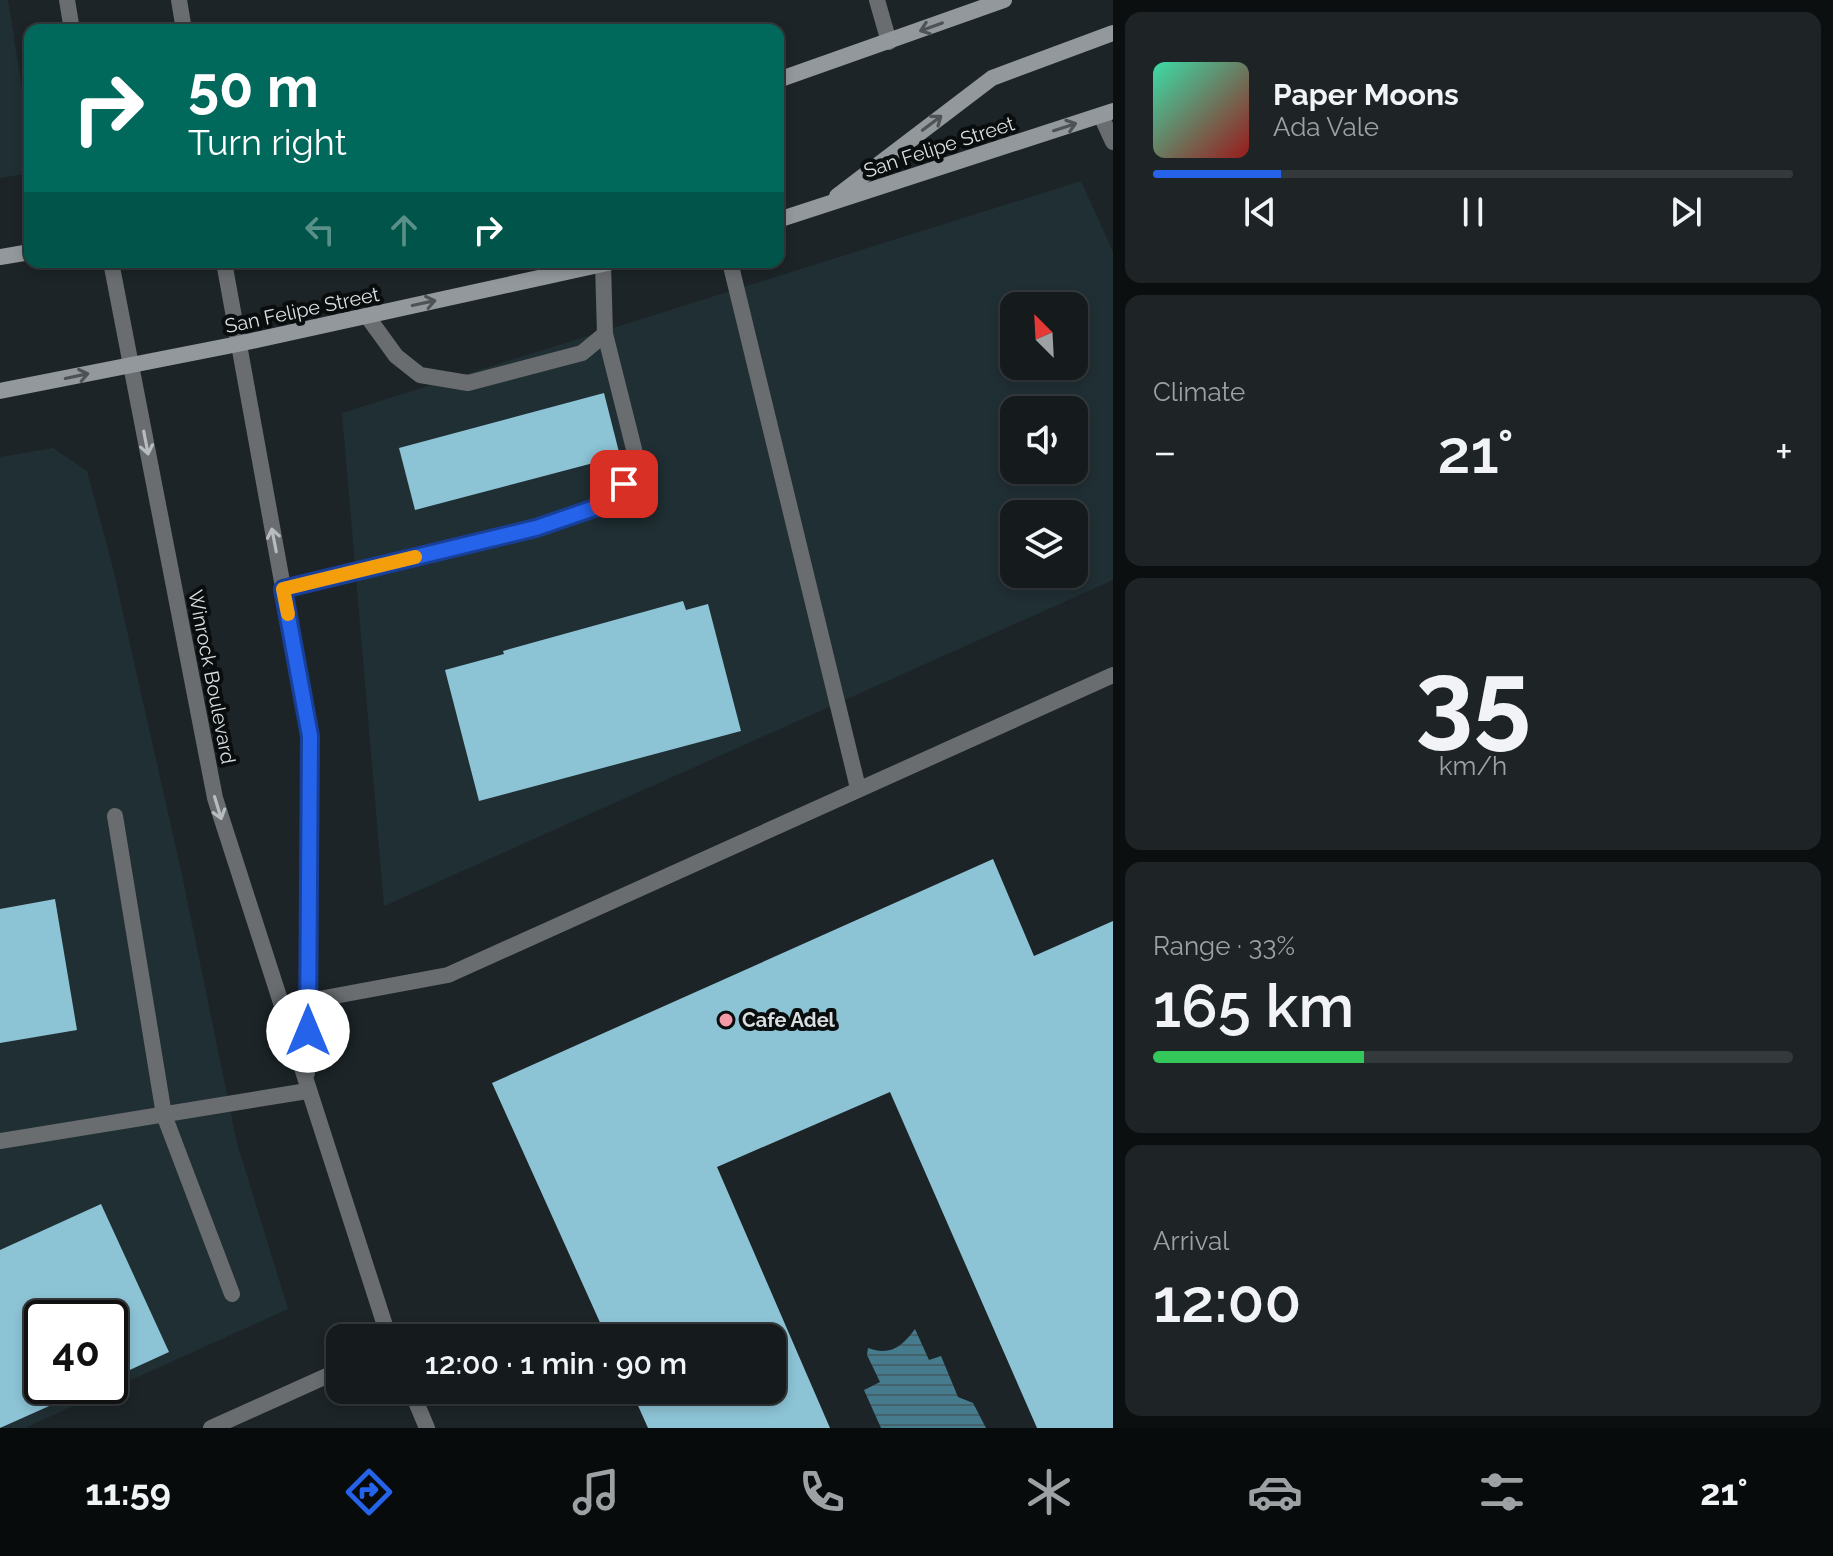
<!DOCTYPE html>
<html lang="en">
<head>
<meta charset="utf-8">
<style>
  :root { --surface:#151b1d; --page:#1e2426; --text:#f1f3f6; --muted:#9da1a4; --line:#34393b; --accent:#2563eb }
  body { margin:0; font-family:Raleway,sans-serif; background:var(--page); color:var(--text); height:100vh; display:flex; flex-direction:column; font-size:30px; white-space:nowrap }
  * { box-sizing:border-box; margin:0 }
  p { font-size:26px; color:var(--muted) }
  .icon { flex:none; width:44px; height:44px; fill:none; stroke:currentColor; stroke-width:2; stroke-linecap:round; stroke-linejoin:round }
  .map { position:relative; flex:1; overflow:hidden }
  .sheet { display:flex; flex-direction:column; gap:12px; padding:12px; background:#0c0f10; width:720px }
  .sheet>* { flex:none }
  .guide { position:absolute; left:24px; top:24px; width:760px; height:244px; border-radius:16px; box-shadow:0 4px 12px #0003,0 0 0 2px var(--line); background:#00695c; color:#fff; overflow:hidden }
  .needle { width:52px; rotate:336deg }
  .buttons { position:absolute; left:1000px; top:292px; display:grid; gap:16px }
  .buttons a { display:grid; place-items:center; width:88px; height:88px; border-radius:16px; background:var(--surface); box-shadow:0 4px 12px #0003,0 0 0 2px var(--line); font-size:40px }
  .speed { position:absolute; left:24px; top:1300px; display:flex; gap:16px; font-size:40px; font-weight:700; text-align:center }
  .speed>* { display:grid; place-content:center; width:104px; height:104px; border-radius:50%; background:var(--surface); box-shadow:0 4px 12px #0003,0 0 0 2px var(--line); line-height:1 }
  .speed .limit { border:4px solid #111; border-radius:12px; background:#fff; color:#111 }
  .pin { position:absolute; display:grid; place-items:center; width:68px; height:68px; color:#fff; margin:-34px; border-radius:16px; box-shadow:0 4px 12px #0006 }
  .me { position:absolute; width:88px; margin:-44px; rotate:0deg; stroke-linejoin:round; filter:drop-shadow(0 0 6px #0008) }
  .turn { display:flex; align-items:center; gap:28px; height:168px; padding:0 32px; font-size:36px }
  .turn .icon { width:104px; height:104px; stroke-width:2.5 }
  .turn b { display:block; font-size:56px; line-height:68px }
  .lanes { display:flex; align-items:center; height:76px; padding:0 32px; background:#0003; justify-content:center; gap:40px; direction:ltr }
  .lanes .off { opacity:.35 }
  .big { font-size:60px; font-weight:600; line-height:1.1 }
  .sheet .widget { flex:1; display:flex; flex-direction:column; justify-content:center; gap:12px; min-width:0; padding:0 28px; border-radius:16px; background:var(--page) }
  .sheet .dial { align-items:center; gap:0 }
  .dial b { font-size:104px; line-height:1 }
  .song { display:flex; align-items:center; gap:24px }
  .cover { width:96px; height:96px; border-radius:12px; background:linear-gradient(135deg,hsl(160 70% 55%),hsl(0 70% 35%)) }
  .played { height:8px; border-radius:4px; background:linear-gradient(90deg,var(--accent) 20%,var(--line) 20%) }
  .keys { display:flex; justify-content:space-around; direction:ltr }
  .heat { display:flex; justify-content:space-between; align-items:center; font-size:44px; direction:ltr }
  .charge { height:12px; border-radius:6px; background:linear-gradient(90deg,#34c759 33%,var(--line) 0) }
  .trip { position:absolute; left:326px; top:1324px; width:460px; height:80px; border-radius:16px; background:var(--surface); box-shadow:0 4px 12px #0003,0 0 0 2px var(--line); font-weight:600; line-height:80px; text-align:center }
  .tabs { display:flex; height:128px; justify-content:space-around; align-items:center; background:#080b0c; color:var(--muted) }
  .tabs .icon { width:56px; height:56px }
  .tabs .active { color:var(--accent) }
  .tabs b { font-size:36px; color:var(--text) }
  main { display:flex; flex:1; min-height:0 }
  .map>svg:first-child { display:block }
  .built { fill:#202f34; fill-rule:evenodd }
  .water { fill:url(#water-rules) }
  .building { fill:#8cc3d5 }
  .lines { fill:none; stroke-linecap:round; stroke-linejoin:round }
  .service { stroke:#696d6f; stroke-width:16 }
  .minor { stroke:#696d6f; stroke-width:16 }
  .tertiary { stroke:#696d6f; stroke-width:16 }
  .secondary { stroke:#92989b; stroke-width:16 }
  .oneway { stroke:#4e5254 }
  .oneway2 { stroke:#b7bcbe }
  .route-casing { stroke:#184099; stroke-width:20 }
  .route { stroke:#2563eb; stroke-width:14 }
  .slow { stroke:#f59e0b; stroke-width:14 }
  .poi-dot { fill:#f49aa6; stroke:#090d0e; stroke-width:3 }
  .labels { text-anchor:middle; dominant-baseline:central; stroke-width:8; stroke-linejoin:round; paint-order:stroke }
  .street-label { font-size:20px; fill:#d9dee0; stroke:#090d0e }
  .poi-label { font-size:20px; font-weight:bold; fill:#d9dee0; stroke:#090d0e; text-anchor:start }
</style>
</head>
<body>
<main>
<div class="map">
<svg width="1113" height="1428" viewBox="0 0 1113 1428">
  <defs>
    <pattern id="water-rules" width="6" height="5" patternUnits="userSpaceOnUse" patternTransform="scale(2)"><rect width="6" height="5" fill="#467b8d"/><path d="M0 2.5h6" fill="none" stroke="#44626c"/></pattern>
  </defs>
  <rect width="100%" height="100%" fill="#1c2427"/>
  <g class="built">
    <path d="M0 0H8L30 138V173L0 178Z"/>
    <path d="M1081 181 1113 252V580L384 906 342 413ZM1014 306H1074V366H1014ZM1014 410H1074V470H1014ZM1014 514H1074V574H1014Z"/>
    <path d="M53 448 87 471 112 564 182 875 237 1143 288 1309 25 1428H0V457ZM42 1318H110V1386H42Z"/>
  </g>
  <path class="water" d="M915 1329 929 1360 941 1356 958 1397 973 1403 986 1428H881L864 1390 880 1382 867 1355 868 1348C890 1356 902 1347 915 1329Z"/>
  <g class="building">
    <path d="M604 393 620 456 415 510 399 448Z"/>
    <path d="M683 601 686 610 708 604 741 731 479 801 445 670 504 654 503 651Z"/>
    <path d="M993 859 1034 956 1113 921V1428H1037L890 1092 717 1167 830 1428H648L631 1390H772V1338H607L492 1083Z"/>
    <path d="M55 899 77 1030 0 1043V909Z"/>
    <path d="M101 1204 169 1352 110 1379V1318H42V1386H94L0 1428V1250Z"/>
  </g>
  <g class="lines">
    <g class="service">
      <path d="M877 0 889 42"/>
      <path d="M1101 116 1113 142"/>
      <path d="M730 262 858 788"/>
      <path d="M367 316 396 356 420 375 468 383 582 353 605 334 603 264"/>
      <path d="M283 589 536 528 609 503 638 465 605 334"/>
      <path d="M115 816 164 1115 232 1294"/>
      <path d="M308 1001 448 975 1113 675"/>
      <path d="M0 1141 307 1091"/>
      <path d="M211 1428 340 1370"/>
    </g>
    <g class="minor">
      <path d="M67 0 72 30"/>
      <path d="M179 0 184 30"/>
    </g>
    <g class="tertiary">
      <path d="M111 262 215 798 389 1338"/>
      <path d="M224 262 310 736 307 1073"/>
      <path d="M411 1390 427 1428"/>
    </g>
    <g class="secondary">
      <path d="M778 80 1004 0"/>
      <path d="M837 196 992 78 1113 33"/>
      <path d="M778 220 1113 111"/>
      <path d="M0 257 30 252"/>
      <path d="M0 391 238 344 612 262"/>
    </g>
  </g>
  <defs><path id="oneway-shaft" d="M-6 0H5M1.5-3L5.5 0L1.5 3" fill="none" stroke-width="1.6" stroke-linecap="round" stroke-linejoin="round" transform="scale(2)"/></defs>
  <g class="oneway">
    <use href="#oneway-shaft" transform="translate(931 27) rotate(160)"/>
    <use href="#oneway-shaft" transform="translate(932 123) rotate(-37)"/>
    <use href="#oneway-shaft" transform="translate(1065 127) rotate(-18)"/>
    <use href="#oneway-shaft" transform="translate(424 303) rotate(-12)"/>
    <use href="#oneway-shaft" transform="translate(77 376) rotate(-12)"/>
  </g>
  <g class="oneway2">
    <use href="#oneway-shaft" transform="translate(146 443) rotate(79)"/>
    <use href="#oneway-shaft" transform="translate(274 540) rotate(-101)"/>
    <use href="#oneway-shaft" transform="translate(218 808) rotate(73)"/>
  </g>
  <g class="lines">
    <defs>
      <path id="route" d="M308 1031 310 736 283 589 536 528 609 503 624 484"/>
    </defs>
    <use href="#route" class="route-casing"/>
    <use href="#route" class="route"/>
    <path class="slow" d="M288 614 283 589 415 557"/>
  </g>
  <circle class="poi-dot" cx="726" cy="1020" r="8"/>
  <g class="labels">
    <g class="street-label">
      <text transform="translate(939 147) rotate(-18)">San Felipe Street</text>
      <text transform="translate(302 310) rotate(-12)">San Felipe Street</text>
      <text transform="translate(212 677) rotate(79)">Winrock Boulevard</text>
    </g>
    <g class="poi-label">
      <text x="742" y="1020">Cafe Adel</text>
    </g>
  </g>
</svg>
<div class="buttons">
<a><svg class="needle" viewBox="-14 -14 28 28"><path d="M0-13l5 13h-10z" fill="#e53935"/><path d="M0 13l5-13h-10z" fill="#9da1a4"/></svg></a>
<a><svg class="icon" aria-label="sound" viewBox="0 0 24 24"><path d="M4 9h4l5-4v14l-5-4H4zM17 9q2 3 0 6"/></svg></a>
<a><svg class="icon" aria-label="layers" viewBox="0 0 24 24"><path d="M12 4l9 5-9 5-9-5zM3 14l9 5 9-5"/></svg></a>
</div>
<div class="speed"><div class="limit">40</div></div>
<div class="pin" style="left:624px;top:484px;background:#d93025"><svg class="icon" aria-label="arrive" viewBox="0 0 24 24"><path d="M6 21V4h12l-3 4 3 4H6"/></svg></div>
<svg class="me" style="left:308px;top:1031px" viewBox="-20 -20 40 40"><circle r="19" fill="#fff"/><path d="M0-13L10 11 0 6-10 11z" fill="#2563eb"/></svg>
<div class="trip">12:00 · 1 min · 90 m</div>
<div class="guide">
<div class="turn"><svg class="icon" aria-label="right" viewBox="0 0 24 24"><path d="M7 20v-9h11M14 6l5 5-5 5"/></svg><div><b>50 m</b>Turn right</div></div>
<div class="lanes"><svg class="icon off" aria-label="left" viewBox="0 0 24 24"><path d="M17 20v-9H6M10 6l-5 5 5 5"/></svg><svg class="icon off" aria-label="ahead" viewBox="0 0 24 24"><path d="M12 20V5M6 11l6-6 6 6"/></svg><svg class="icon" aria-label="right" viewBox="0 0 24 24"><path d="M7 20v-9h11M14 6l5 5-5 5"/></svg></div>
</div>
</div>
<section class="sheet">
<div class="widget">
<div class="song"><i class="cover"></i><div><b>Paper Moons</b><p>Ada Vale</p></div></div>
<div class="played"></div>
<div class="keys"><svg class="icon" aria-label="previous" viewBox="0 0 24 24"><path d="M18 5L8 12l10 7zM5 5v14"/></svg><svg class="icon" aria-label="pause" viewBox="0 0 24 24"><path d="M8 5v14M16 5v14"/></svg><svg class="icon" aria-label="next" viewBox="0 0 24 24"><path d="M6 5l10 7-10 7zM19 5v14"/></svg></div>
</div>
<div class="widget"><p>Climate</p>
<div class="heat"><a>−</a><b class="big">21°</b><a>+</a></div>
</div>
<div class="widget dial"><b>35</b><p>km/h</p></div>
<div class="widget"><p>Range · 33%</p><b class="big">165 km</b><div class="charge"></div></div>
<div class="widget"><p>Arrival</p><b class="big">12:00</b></div>
</section>
</main>
<nav class="tabs">
<b>11:59</b>
<svg class="icon active" aria-label="directions" viewBox="0 0 24 24"><path d="M12 3l9 9-9 9-9-9zM9 14v-3h6M13 9l2 2-2 2"/></svg>
<svg class="icon" aria-label="music" viewBox="0 0 24 24"><path d="M9 18V5l10-2v13"/><circle cx="6" cy="18" r="3"/><circle cx="16" cy="16" r="3"/></svg>
<svg class="icon" aria-label="phone" viewBox="0 0 24 24"><path d="M5 4h4l2 5-3 2q2 4 5 5l2-3 5 2v4C11 20 4 13 5 4z"/></svg>
<svg class="icon" aria-label="climate" viewBox="0 0 24 24"><path d="M12 3v18M4 7l16 10M4 17L20 7"/></svg>
<svg class="icon" aria-label="car" viewBox="0 0 24 24"><path d="M5 17H2v-5l4-1 3-4h7l3 4 3 1v5h-3M9 17h6M6 11h13"/><circle cx="7" cy="17" r="2"/><circle cx="17" cy="17" r="2"/></svg>
<svg class="icon" aria-label="filters" viewBox="0 0 24 24"><path d="M4 7h16M4 17h16"/><circle cx="9" cy="7" r="2"/><circle cx="15" cy="17" r="2"/></svg>
<b>21°</b>
</nav>
</body>
</html>
